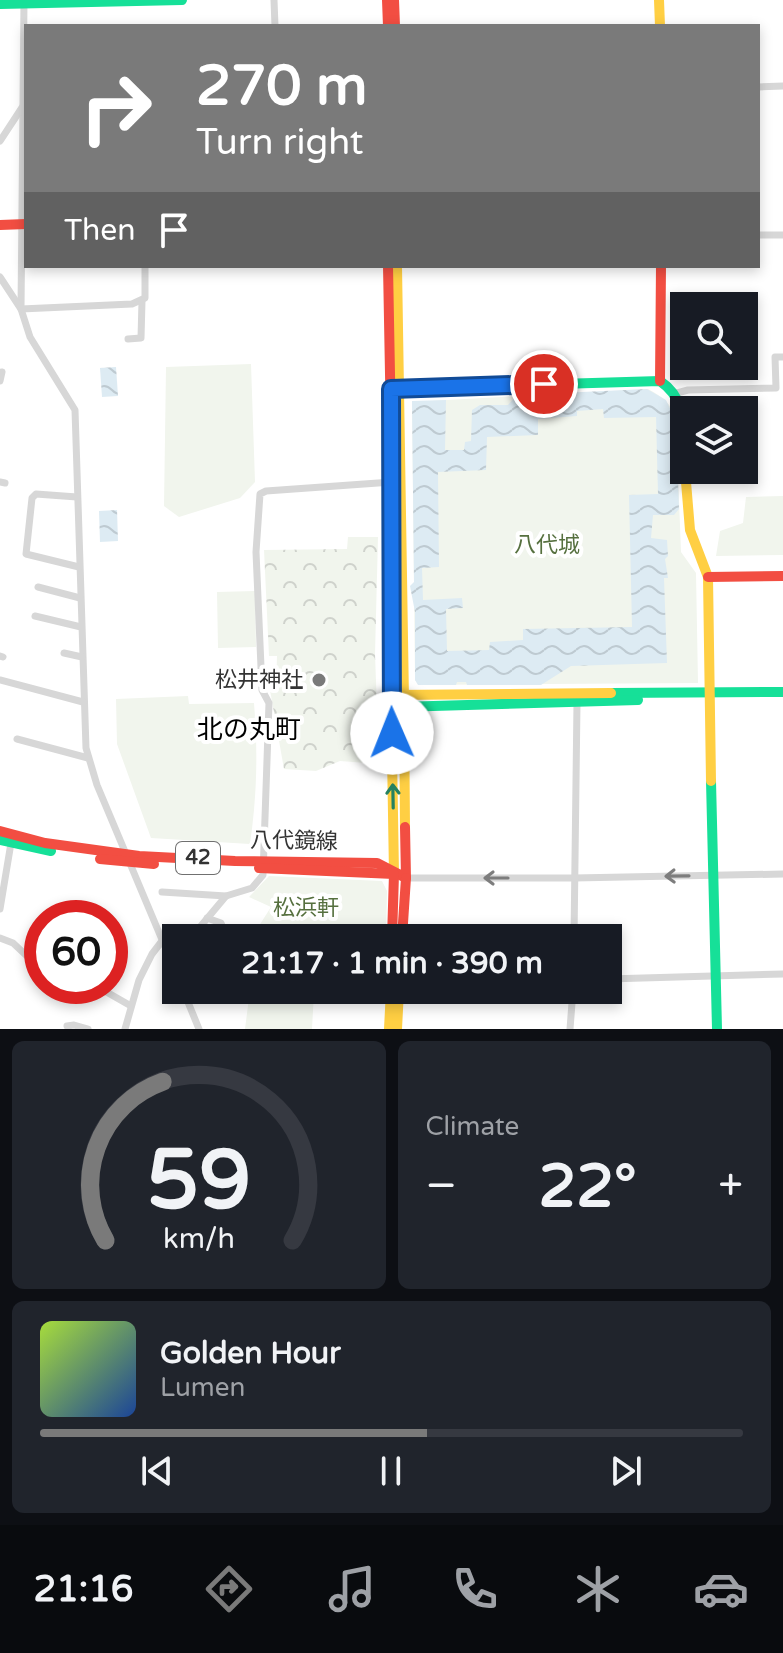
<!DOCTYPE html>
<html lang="en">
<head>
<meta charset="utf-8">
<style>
  :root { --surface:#171b24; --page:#20242c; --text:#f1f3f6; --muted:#9ea1a6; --line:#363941; --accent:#7a7a7a }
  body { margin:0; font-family:"Varela Round","Noto Sans JP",sans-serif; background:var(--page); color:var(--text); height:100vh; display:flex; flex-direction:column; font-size:30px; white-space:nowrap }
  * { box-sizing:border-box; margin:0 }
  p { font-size:26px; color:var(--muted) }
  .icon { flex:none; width:44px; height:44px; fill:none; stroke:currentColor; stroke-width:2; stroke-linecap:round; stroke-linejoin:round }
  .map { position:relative; height:1029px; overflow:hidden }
  .side { display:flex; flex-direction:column; gap:12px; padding:12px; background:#0d0f14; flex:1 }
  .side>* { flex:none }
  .top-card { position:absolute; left:24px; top:24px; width:736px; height:244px; border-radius:0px; box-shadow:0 4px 12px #0003; background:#7a7a7a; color:#fff; overflow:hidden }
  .controls { position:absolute; left:670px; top:292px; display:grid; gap:16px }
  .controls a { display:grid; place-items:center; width:88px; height:88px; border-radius:0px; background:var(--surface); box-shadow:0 4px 12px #0003; font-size:40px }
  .speed { position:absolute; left:24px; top:900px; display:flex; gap:16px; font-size:40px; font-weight:700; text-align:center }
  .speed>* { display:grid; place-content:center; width:104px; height:104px; border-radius:50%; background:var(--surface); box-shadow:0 4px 12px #0003; line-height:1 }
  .speed .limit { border:12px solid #d22; background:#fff; color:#111 }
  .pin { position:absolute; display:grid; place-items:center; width:68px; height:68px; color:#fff; margin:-34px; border:4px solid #fff; border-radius:50%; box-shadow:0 2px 8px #0007 }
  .me { position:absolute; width:88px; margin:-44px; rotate:359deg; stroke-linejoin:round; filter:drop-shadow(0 0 6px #0008) }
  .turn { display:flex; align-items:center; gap:28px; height:168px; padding:0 40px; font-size:36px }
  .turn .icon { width:104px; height:104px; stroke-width:2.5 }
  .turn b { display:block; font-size:56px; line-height:68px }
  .then { display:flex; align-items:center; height:76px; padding:0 40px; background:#0003; gap:16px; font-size:30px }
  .big { font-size:60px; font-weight:800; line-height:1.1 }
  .side .widget { flex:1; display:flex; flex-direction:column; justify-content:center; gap:12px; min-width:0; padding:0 28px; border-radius:12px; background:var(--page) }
  .side .dial { align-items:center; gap:0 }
  .dial svg { height:208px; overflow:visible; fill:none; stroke:var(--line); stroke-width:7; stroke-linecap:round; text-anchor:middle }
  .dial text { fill:var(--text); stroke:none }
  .song { display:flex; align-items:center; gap:24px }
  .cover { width:96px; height:96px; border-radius:12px; background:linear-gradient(135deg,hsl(80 70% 55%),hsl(220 70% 35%)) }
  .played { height:8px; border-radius:4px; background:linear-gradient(90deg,var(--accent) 55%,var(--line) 55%) }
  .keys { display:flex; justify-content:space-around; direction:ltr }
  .heat { display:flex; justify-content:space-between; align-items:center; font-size:44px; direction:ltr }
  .side .tiles { flex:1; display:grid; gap:12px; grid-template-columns:1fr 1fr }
  .widget:last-child { grid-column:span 2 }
  .trip { position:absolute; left:162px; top:924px; width:460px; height:80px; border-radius:0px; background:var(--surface); box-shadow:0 4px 12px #0003; font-weight:800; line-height:80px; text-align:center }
  .tab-bar { display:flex; height:128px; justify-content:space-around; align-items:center; background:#090b0e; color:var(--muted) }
  .tab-bar .icon { width:56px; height:56px }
  .tab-bar .current { color:var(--accent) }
  .tab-bar b { font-size:36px; color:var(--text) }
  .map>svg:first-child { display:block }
  .green { fill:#f1f5ed }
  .forest { fill:url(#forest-crowns) }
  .water { fill:url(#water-waves); fill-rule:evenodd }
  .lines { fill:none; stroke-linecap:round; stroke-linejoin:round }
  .street { stroke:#d7d7d7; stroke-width:7 }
  .fast { stroke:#16e098; stroke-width:10 }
  .slow { stroke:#ffcf43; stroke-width:10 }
  .jam { stroke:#f24e42; stroke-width:10 }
  .oneway { stroke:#268160 }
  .oneway2 { stroke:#7d7d7d }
  .route-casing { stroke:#114b97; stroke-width:20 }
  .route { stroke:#1a73e8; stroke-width:14 }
  .poi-dot { fill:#7a7a7a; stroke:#fff; stroke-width:3 }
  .labels { text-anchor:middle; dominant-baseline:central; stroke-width:8; stroke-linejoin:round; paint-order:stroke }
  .shield { fill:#fff; stroke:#707070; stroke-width:2 }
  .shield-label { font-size:20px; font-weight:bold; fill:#333 }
  .park-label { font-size:22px; fill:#56703f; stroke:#fff }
  .poi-label { font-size:22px; fill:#333; stroke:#fff; text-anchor:end }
  .street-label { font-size:22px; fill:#333; stroke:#fff }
  .quarter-label { font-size:26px; fill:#000; stroke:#fff }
</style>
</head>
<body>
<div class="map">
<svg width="783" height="1029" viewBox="0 0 783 1029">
  <defs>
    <pattern id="forest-crowns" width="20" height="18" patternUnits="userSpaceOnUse" patternTransform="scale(2)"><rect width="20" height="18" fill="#f1f5ed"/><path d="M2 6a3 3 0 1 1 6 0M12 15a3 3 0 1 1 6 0" fill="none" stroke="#cfd2cc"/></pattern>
    <pattern id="water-waves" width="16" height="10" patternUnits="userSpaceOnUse" patternTransform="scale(2)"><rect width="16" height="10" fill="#ddebf3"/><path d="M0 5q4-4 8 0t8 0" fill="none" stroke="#becad1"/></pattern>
  </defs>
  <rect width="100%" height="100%" fill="#fff"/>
  <g class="green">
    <path d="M251 364 255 482 240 498 179 517 164 506 166 367Z"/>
    <path d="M648 389C663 397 672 404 676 420L681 552 696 573 698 683 419 685 415 680 412 402Z"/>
    <path d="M783 496V555L716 556 720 531 743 523 746 497Z"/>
    <path d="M255 591 256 647 218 648 217 592Z"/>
    <path d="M188 696 189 704 254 703C258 751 257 796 250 844L151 838 117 744 116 699Z"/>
    <path d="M269 876 382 881 387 891 386 938H266L267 934 257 929 271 907 249 897Z"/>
    <path d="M250 990H385V993L314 992 312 1029H245Z"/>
  </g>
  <path class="forest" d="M348 537H378L375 654 379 764 340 761 316 771 284 769 270 690 276 688 277 656H269L264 550 347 549Z"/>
  <g class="water">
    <path d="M116 367 118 396 102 397 100 368Z"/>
    <path d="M647 389 666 400 676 421 679 509 674 515H653L651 538 667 540 668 556 665 559 668 578H664L667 663 571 666 541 685H467L466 682H457L456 685H418L415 680V612L410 586 414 582 412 401 446 400 445 450H464L465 442 471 441 472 410 480 405H508L517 395ZM603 409 604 418 656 417 658 494 629 495 632 627 523 629V640L490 642 489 650 447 651 446 609 463 608 462 598 423 600 422 568 439 567 438 472 486 470 487 437 538 435V419L577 416V411Z"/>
    <path d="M117 510 118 541 100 542 99 511Z"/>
  </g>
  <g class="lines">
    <g class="street">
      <path d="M274 0 275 26"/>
      <path d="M24 2 21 309 30 337 75 410 86 748 97 785 176 973"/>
      <path d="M758 87 783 86"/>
      <path d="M0 141 23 106"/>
      <path d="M758 235H783"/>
      <path d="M0 277 21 309 132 304 145 298V266"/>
      <path d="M128 339 141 338 142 301"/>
      <path d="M0 381 2 372"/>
      <path d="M677 393 688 390 776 388 775 357H783"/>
      <path d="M0 482 5 483"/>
      <path d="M77 497 36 494 32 498 26 554 79 567"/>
      <path d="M38 587 80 598"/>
      <path d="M35 616 81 627"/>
      <path d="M64 653 82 657"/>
      <path d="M0 656 3 657"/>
      <path d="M0 680 83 702"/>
      <path d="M17 739 88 758"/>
      <path d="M406 878H574L783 874"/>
      <path d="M162 892 226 896"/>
      <path d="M0 909 11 843"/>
      <path d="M81 918 83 914 89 918"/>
      <path d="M207 918 221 923 227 938"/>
      <path d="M110 932 112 934"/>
      <path d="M0 938 13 943 29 958"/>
      <path d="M574 938 577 703"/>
      <path d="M608 979 783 974"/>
      <path d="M96 986 131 1006"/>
      <path d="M183 990 199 1029"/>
      <path d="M201 990 203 995"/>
      <path d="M67 1026 74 1025 88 1029"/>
      <path d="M125 1029 139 980 152 954 162 941 200 927 226 896 252 888 263 875 269 703 262 690 256 552 260 494 266 491 392 482"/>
      <path d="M570 1029 573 990"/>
    </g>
    <g class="fast">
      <path d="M0 4 182 0"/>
      <path d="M395 389 660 381C685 398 683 421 684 448"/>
      <path d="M611 693 783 692"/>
      <path d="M399 707 638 700"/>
      <path d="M711 781 717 1029"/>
      <path d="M0 840 51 851"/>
    </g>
    <g class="slow">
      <path d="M659 0 660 26"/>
      <path d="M397 266 404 700"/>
      <path d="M685 470 690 530 708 577 711 781"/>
      <path d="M404 707 405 827"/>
      <path d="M394 874 391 695 611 693"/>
      <path d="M389 1029 391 990"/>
      <path d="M397 1029 399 990"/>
    </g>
    <g class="jam">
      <path d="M387 0 388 26"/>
      <path d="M394 0 395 26"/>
      <path d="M0 225 26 224"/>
      <path d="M388 266 392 482 391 695"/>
      <path d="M660 381 661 266"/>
      <path d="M708 577 783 576"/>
      <path d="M0 831 45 843 139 856 235 861 377 863 406 878 405 827"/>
      <path d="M100 859 154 864"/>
      <path d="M259 868 394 874"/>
      <path d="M392 938 394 874"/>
      <path d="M402 938 406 878"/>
    </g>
  </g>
  <defs><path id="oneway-shaft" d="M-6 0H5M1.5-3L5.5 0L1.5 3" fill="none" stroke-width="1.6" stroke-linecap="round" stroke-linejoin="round" transform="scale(2)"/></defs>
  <use class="oneway" href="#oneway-shaft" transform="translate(393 796) rotate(-91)"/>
  <g class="oneway2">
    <use href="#oneway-shaft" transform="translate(677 876) rotate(179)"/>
    <use href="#oneway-shaft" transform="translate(496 878) rotate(-180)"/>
  </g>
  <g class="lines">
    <defs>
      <path id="route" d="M392 733 391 389 544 384"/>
    </defs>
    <use href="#route" class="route-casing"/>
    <use href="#route" class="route"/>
  </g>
  <circle class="poi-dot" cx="319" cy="680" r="8"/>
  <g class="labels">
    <rect class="shield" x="176" y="842" width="44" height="32" rx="6"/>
    <g class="shield-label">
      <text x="198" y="858">42</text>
    </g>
    <g class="park-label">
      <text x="547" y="545">八代城</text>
      <text x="306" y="908">松浜軒</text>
    </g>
    <g class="poi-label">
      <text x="303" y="680">松井神社</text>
    </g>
    <g class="street-label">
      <text transform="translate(294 841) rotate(1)">八代鏡線</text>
    </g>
    <g class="quarter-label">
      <text x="249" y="729">北の丸町</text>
    </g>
  </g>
</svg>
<div class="controls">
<a><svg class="icon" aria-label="search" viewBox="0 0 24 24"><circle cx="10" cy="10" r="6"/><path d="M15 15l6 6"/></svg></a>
<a><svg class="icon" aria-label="layers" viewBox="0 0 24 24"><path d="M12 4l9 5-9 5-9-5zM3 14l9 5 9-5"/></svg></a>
</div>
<div class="speed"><div class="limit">60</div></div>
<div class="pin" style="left:544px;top:384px;background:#d93025"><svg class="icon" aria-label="arrive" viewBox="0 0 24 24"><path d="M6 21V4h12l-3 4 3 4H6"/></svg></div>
<svg class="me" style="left:392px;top:733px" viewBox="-20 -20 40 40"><circle r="19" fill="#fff"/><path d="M0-13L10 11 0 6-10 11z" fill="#1a73e8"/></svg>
<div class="trip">21:17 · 1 min · 390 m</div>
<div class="top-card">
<div class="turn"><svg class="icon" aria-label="right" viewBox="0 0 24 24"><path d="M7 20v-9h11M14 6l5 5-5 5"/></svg><div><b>270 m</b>Turn right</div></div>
<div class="then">Then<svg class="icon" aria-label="arrive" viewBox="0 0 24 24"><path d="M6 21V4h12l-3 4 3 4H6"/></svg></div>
</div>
</div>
<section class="side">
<div class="tiles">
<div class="widget dial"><svg viewBox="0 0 100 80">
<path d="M14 69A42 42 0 1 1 86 69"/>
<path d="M14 69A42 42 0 0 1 36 8" stroke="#7a7a7a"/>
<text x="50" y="56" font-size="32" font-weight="700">59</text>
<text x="50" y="72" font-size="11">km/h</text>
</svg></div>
<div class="widget"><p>Climate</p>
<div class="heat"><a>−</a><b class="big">22°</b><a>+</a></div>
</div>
<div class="widget">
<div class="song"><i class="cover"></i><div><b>Golden Hour</b><p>Lumen</p></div></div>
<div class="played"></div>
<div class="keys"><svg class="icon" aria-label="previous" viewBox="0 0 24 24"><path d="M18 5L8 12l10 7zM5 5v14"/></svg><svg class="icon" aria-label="pause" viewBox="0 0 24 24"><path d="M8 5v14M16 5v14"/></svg><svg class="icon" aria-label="next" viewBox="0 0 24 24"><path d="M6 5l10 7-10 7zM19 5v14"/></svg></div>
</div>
</div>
</section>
<nav class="tab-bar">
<b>21:16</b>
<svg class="icon current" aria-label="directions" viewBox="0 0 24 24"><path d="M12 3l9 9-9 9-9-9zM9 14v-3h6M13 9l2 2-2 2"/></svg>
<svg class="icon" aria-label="music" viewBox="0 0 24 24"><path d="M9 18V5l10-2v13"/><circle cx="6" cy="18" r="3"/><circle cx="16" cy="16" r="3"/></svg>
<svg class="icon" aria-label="phone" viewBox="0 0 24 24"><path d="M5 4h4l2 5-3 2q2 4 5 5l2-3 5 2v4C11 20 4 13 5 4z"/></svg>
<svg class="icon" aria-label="climate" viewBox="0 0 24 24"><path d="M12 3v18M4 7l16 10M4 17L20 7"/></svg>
<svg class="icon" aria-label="car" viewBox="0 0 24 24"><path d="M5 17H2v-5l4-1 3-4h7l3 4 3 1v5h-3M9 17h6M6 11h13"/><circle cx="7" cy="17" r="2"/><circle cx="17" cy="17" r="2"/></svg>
</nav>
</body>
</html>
